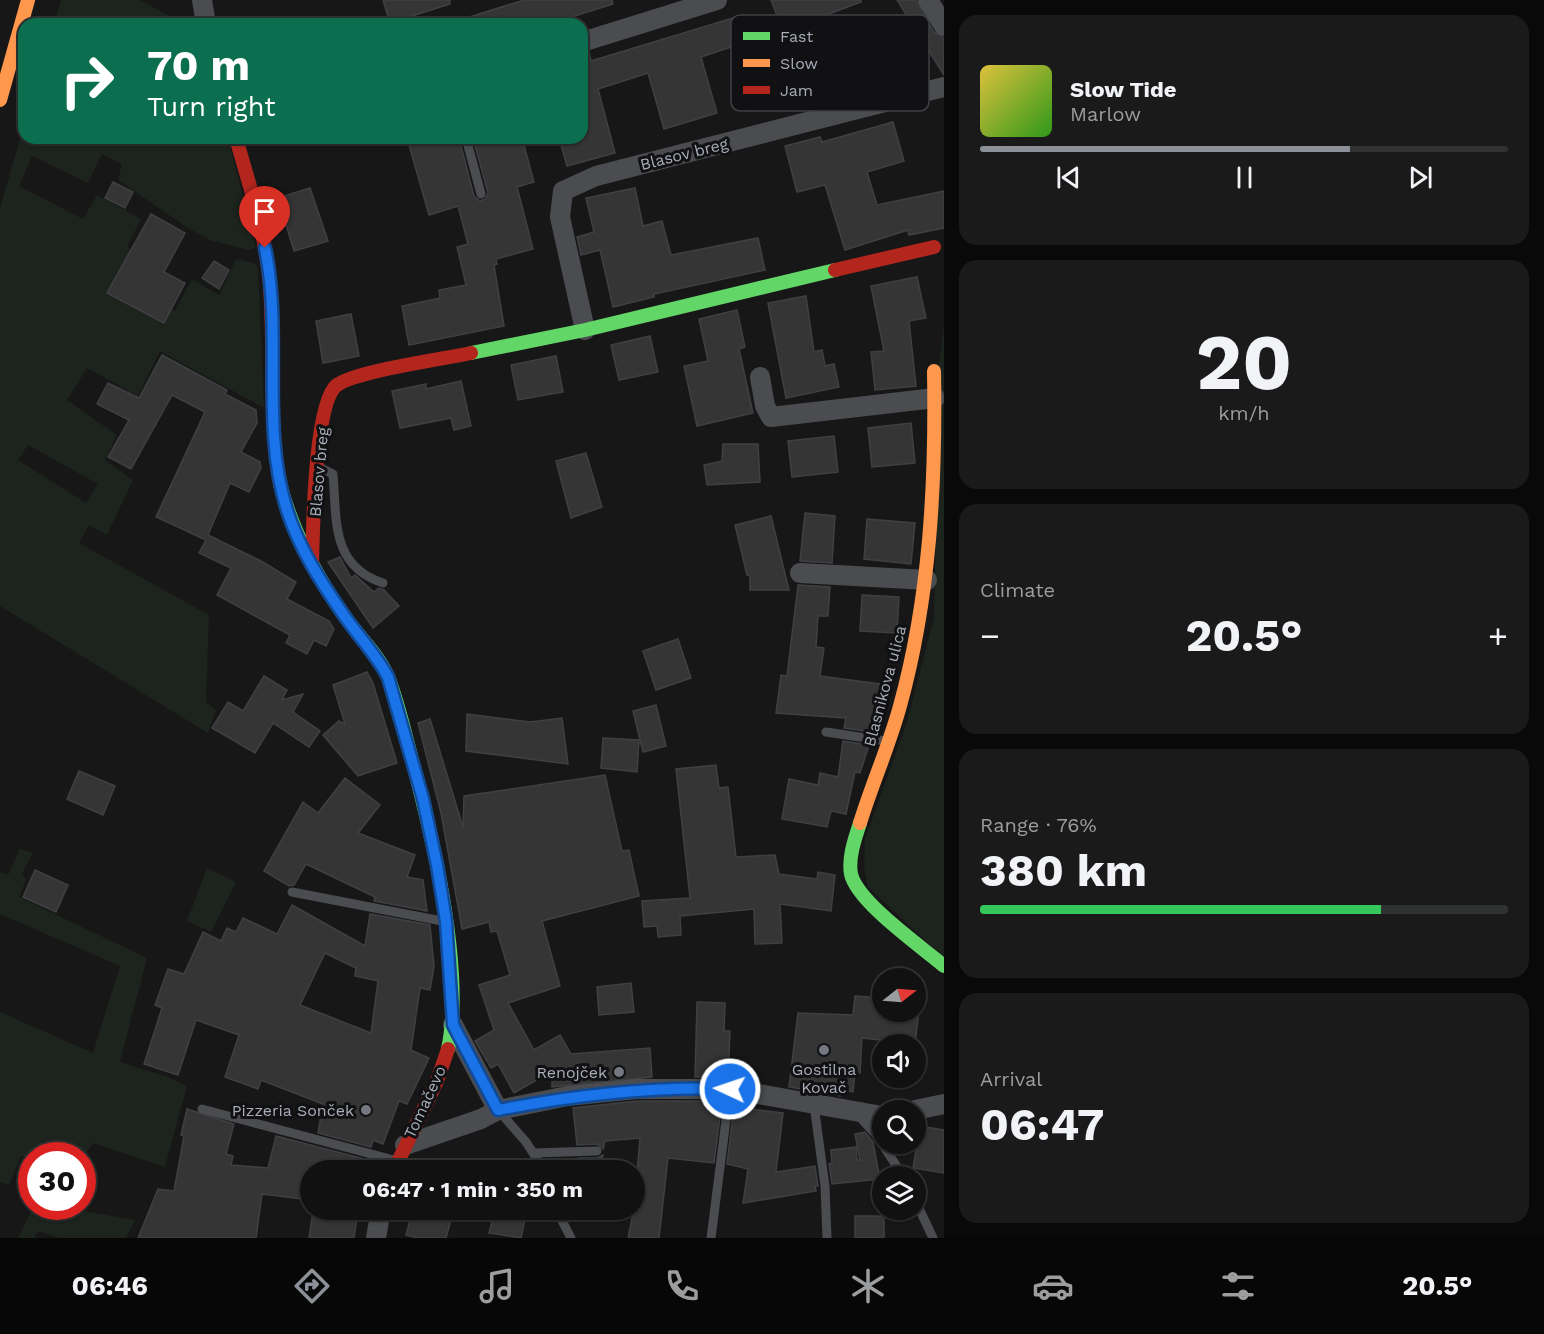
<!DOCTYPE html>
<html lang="en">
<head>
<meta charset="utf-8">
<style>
  :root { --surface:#111; --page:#1a1a1a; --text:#f1f3f6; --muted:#9c9d9f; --line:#303131; --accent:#8c9099 }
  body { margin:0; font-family:"Work Sans",sans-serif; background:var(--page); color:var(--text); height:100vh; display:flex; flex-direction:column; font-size:22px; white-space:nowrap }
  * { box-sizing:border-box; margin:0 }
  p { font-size:20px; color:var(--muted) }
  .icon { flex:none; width:33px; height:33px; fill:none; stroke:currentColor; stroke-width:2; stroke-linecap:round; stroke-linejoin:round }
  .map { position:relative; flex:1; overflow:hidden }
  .sheet { display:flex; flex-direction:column; gap:15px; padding:15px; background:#090909; width:600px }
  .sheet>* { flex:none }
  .top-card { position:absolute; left:18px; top:18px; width:570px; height:126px; border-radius:18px; box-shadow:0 2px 4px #0004,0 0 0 2px var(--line); background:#0b6e4f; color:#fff; overflow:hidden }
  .needle { width:39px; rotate:73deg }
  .buttons { position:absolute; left:872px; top:968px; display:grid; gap:12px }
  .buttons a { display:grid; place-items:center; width:54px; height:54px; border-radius:50%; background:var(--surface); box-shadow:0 2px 4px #0004,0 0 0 2px var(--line); font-size:30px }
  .speed { position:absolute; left:18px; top:1142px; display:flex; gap:12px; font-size:30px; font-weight:700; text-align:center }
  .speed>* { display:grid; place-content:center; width:78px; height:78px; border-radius:50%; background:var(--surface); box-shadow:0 2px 4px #0004,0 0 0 2px var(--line); line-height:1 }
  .speed .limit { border:9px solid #d22; background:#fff; color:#111 }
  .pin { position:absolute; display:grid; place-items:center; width:51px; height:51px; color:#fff; margin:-62px -26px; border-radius:50% 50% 50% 0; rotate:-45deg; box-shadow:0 0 6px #0007 }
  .pin .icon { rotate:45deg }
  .me { position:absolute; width:66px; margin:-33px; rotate:273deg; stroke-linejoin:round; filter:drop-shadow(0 0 4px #0008) }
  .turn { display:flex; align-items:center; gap:21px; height:126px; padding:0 30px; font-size:27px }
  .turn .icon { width:78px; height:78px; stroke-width:2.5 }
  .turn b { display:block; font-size:42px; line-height:51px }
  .big { font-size:45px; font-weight:700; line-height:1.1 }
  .sheet .card { flex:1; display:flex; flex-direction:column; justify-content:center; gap:9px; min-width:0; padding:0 21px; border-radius:18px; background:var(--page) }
  .sheet .dial { align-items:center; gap:0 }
  .dial b { font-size:78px; line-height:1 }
  .song { display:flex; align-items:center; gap:18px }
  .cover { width:72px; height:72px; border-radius:9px; background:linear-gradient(135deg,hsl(50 70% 55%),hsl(110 70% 35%)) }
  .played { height:6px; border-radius:3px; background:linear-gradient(90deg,var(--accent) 70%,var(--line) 70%) }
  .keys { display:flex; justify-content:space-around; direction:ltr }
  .heat { display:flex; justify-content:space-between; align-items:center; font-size:33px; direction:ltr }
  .charge { height:9px; border-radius:4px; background:linear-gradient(90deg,#34c759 76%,var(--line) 0) }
  .trip { position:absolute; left:300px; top:1160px; width:345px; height:60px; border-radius:30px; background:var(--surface); box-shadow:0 2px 4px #0004,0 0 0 2px var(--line); font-weight:700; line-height:60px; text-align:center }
  .dock { display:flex; height:96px; justify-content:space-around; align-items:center; background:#070707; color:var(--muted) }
  .dock .icon { width:42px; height:42px }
  .dock .active { color:var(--accent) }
  .dock b { font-size:27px; color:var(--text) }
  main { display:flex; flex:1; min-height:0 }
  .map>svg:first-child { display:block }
  .green { fill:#1d241e; fill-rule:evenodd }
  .building { fill:#353536; stroke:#3f4043; stroke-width:1.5; fill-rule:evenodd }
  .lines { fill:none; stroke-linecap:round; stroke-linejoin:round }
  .lane { stroke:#4b4c50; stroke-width:9 }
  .street { stroke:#4b4c50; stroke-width:20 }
  .fast { stroke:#63d668; stroke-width:14 }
  .slow { stroke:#ff974d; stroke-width:14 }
  .jam { stroke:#b3261e; stroke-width:14 }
  .route-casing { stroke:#114b97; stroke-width:15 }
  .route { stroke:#1a73e8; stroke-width:10 }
  .poi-dot { fill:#757880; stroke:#111113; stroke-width:2 }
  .labels { text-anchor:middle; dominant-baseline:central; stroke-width:6; stroke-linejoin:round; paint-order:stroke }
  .street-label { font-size:16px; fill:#a8adb8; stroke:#111113 }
  .poi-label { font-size:16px; fill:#a8adb8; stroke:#111113; text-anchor:end }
  .key { fill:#111113; stroke:#3e4045; stroke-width:1.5 }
  .key-label { font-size:16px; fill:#a8adb8 }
</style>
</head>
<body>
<main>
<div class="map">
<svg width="944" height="1238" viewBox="0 0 944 1238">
  <rect width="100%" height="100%" fill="#171717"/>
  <g class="green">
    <path d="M61 0H140L184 24H54Z"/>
    <path d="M24 126V138H228L256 247 249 250 210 240 188 228 118 180 122 164 102 154 88 183 32 156 19 186 83 219 97 195 141 219 127 247 153 263 139 291 175 311 192 279 219 295 236 259 254 263 258 269 264 408 160 351 138 396 87 368 67 400 117 435 105 460 133 480 107 535 89 525 79 543 209 615 206 702 216 710 208 733 0 606V208ZM28 445 98 484 86 503 18 460Z"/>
    <path d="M944 325V958L868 887 864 867 865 839 907 722 934 617 939 366Z"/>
    <path d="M20 849 33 853 22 873 26 880 19 897 147 958 120 1062 168 1077 187 1086 165 1167 93 1143 83 1158 82 1155H32L31 1160 21 1156 9 1185 0 1182V1012L93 1053 120 966 0 914V872L8 875Z"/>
    <path d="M207 868 236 882 211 932 187 921Z"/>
    <path d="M34 1206H53L135 1220 126 1238H60L38 1231 34 1238H18Z"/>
  </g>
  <g class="building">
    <path d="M383 0H450V4L390 23Z"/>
    <path d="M524 0H612L613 4 549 24H464L463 19Z"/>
    <path d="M771 0H861V2L783 31Z"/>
    <path d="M897 0H916L934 32 944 38V75Z"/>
    <path d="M743 15 757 62 800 52 810 97 749 111 734 46 701 57 717 113 664 129 648 73 598 89 615 153 567 166 559 138H582V54L589 52 591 61Z"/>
    <path d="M893 122 904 161 867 172 877 205 944 191V228L909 235 908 230 845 250 825 185 797 192 785 146 820 137 822 142Z"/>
    <path d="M407 138H459L474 196 480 201 485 199 488 193 473 138H522L534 182 517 187 533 249 496 259 497 264 494 265 504 326 409 345 402 306 440 298 439 290 466 285 457 247 468 244 458 206 429 215Z"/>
    <path d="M113 182 133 192 125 208 105 198Z"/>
    <path d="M310 188 328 241 294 251 278 198Z"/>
    <path d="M635 188 643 226 662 221 671 255 758 238 765 270 654 294V297L613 307 600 250 581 255 577 237 594 232 586 198Z"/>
    <path d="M151 214 185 233 164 272 185 283 164 323 107 293Z"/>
    <path d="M214 261 229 270 219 289 202 278Z"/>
    <path d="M917 277 926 318 909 321 916 386 875 390 871 352 884 351 871 286Z"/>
    <path d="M806 296 814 352 822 350 825 366 834 364 839 387 786 398 768 303Z"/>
    <path d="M737 310 745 347 739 349 753 413 697 426 684 366 708 361 699 319Z"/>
    <path d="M351 314 359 356 323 363 316 321Z"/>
    <path d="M650 336 658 372 619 380 611 345Z"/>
    <path d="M162 355 227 390 225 394 256 410 257 423 241 452 260 462 261 468 249 492 230 483 208 535 261 561 296 582 287 599 329 621 334 629 326 646 314 640 307 654 286 643 290 635 217 595 231 568 199 553 206 540 156 517 205 412 172 395 131 469 108 457 129 420 97 404 108 383 139 398Z"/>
    <path d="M556 356 563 392 518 400 511 365Z"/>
    <path d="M461 381 471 426 454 430 451 418 400 428 392 391 426 384V389Z"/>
    <path d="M911 423 915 463 872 467 868 428Z"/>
    <path d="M834 436 838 472 792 477 788 441Z"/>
    <path d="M723 444H758L760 482 707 485 704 465 722 461Z"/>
    <path d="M586 453 602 507 571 518 556 461Z"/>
    <path d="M805 513 835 516 832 563 800 561Z"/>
    <path d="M771 516 789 590H750V576L747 575 735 525Z"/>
    <path d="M867 519 915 523 911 564 864 559Z"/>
    <path d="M340 557 351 578 355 575 374 592 379 588 384 590 399 606 373 628 328 562Z"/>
    <path d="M798 585 830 587 828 616H818L816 647 824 648 820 676 880 684 871 732 844 728 846 718 776 713 781 675 787 676Z"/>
    <path d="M862 595 899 597 897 633 860 631Z"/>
    <path d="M678 639 691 678 656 690 643 651Z"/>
    <path d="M367 672 373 683 397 763 358 776 323 735 339 721 345 724 333 685Z"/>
    <path d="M264 676 287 690 282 700 303 694 293 712 320 731 309 747 273 723 255 753 212 728 228 702 243 711Z"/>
    <path d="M656 705 666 746 643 752 633 711Z"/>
    <path d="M467 714 530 722 562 718 568 764 466 751Z"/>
    <path d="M430 719 463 827 464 796 605 775 622 851 629 850 639 896 542 921 560 986 508 1003 534 1050 560 1035 571 1054 650 1048 652 1077 552 1087V1071L514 1093 498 1064 491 1068 475 1041 494 1030 479 985 510 975 497 931 491 932 489 922 462 929 441 813 418 723Z"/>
    <path d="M603 738 639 740 637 772 601 768Z"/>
    <path d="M843 741 869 745 860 773 855 772 846 814 831 811 827 827 782 819 789 779 818 785 820 773 838 777Z"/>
    <path d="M716 765 719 788 728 787 736 857 775 855 779 874 817 879 818 872 835 875 831 911 780 904 782 943 755 944 754 909 680 916 681 935 658 937 657 926 644 927 642 901 690 898 676 769Z"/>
    <path d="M79 771 115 786 103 815 67 799Z"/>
    <path d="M345 778 380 805 358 833 415 855 407 877 423 880 427 911 374 901 375 897 306 864 294 885 289 886 264 871 303 802 318 813Z"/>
    <path d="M35 870 68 885 56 912 23 897Z"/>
    <path d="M292 905 365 946 370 914 430 925 434 966 430 990 420 988 411 1050 429 1058 407 1104 399 1101 383 1144 373 1140 371 1147 318 1133 323 1104 261 1080 258 1089 225 1077 239 1035 196 1020 178 1075 144 1064 162 1008 155 1005 168 969 184 974 203 932 221 941 227 928 236 932 243 918 277 934ZM325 953 356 968 355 976 378 981 371 1033 300 1005Z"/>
    <path d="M631 983 634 1012 599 1015 597 987Z"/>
    <path d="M855 996 882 998V1011H919L915 1044 862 1038 860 1073H855L853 1092 841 1090 840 1096 789 1087 798 1013 853 1015Z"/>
    <path d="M697 1002 725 1003 724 1031H730L728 1077H695Z"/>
    <path d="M637 1101H722L714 1163 668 1158 659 1238H628L634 1209 640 1138 605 1141 603 1149 597 1144 577 1145 573 1108Z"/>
    <path d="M734 1107 783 1113 776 1172 815 1166 818 1186H815L816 1191 743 1203 748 1169 727 1164Z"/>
    <path d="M187 1109 234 1124 226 1154 233 1156 231 1165 268 1168 276 1136 368 1160 366 1170H310V1200L262 1194 256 1238H138L158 1189 174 1191 184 1136 181 1135Z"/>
    <path d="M920 1126 944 1130V1173L913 1168Z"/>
    <path d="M865 1132 873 1142 880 1179 832 1184 829 1164 832 1163 831 1150 856 1147 857 1160H860L855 1134Z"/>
    <path d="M603 1155 600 1170H579L578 1158H597Z"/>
    <path d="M413 1209H454L446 1238H417L406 1235Z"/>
    <path d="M495 1209H527L521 1238 489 1233Z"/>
    <path d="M313 1211 357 1217 354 1238H309Z"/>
    <rect x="855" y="1216" width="29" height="22"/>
  </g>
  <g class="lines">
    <g class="lane">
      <path d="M892 70 901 98"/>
      <path d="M466 138 481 194"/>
      <path d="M321 468 333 474C337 518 330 566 383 583"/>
      <path d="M826 732 886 741"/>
      <path d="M292 892 442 921"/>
      <path d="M814 1105 825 1186 827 1238"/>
      <path d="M202 1109 394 1160"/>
      <path d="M498 1110 526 1142 544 1170"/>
      <path d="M857 1114 877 1136 903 1176"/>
      <path d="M534 1153 597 1151"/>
      <path d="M915 1200 933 1238"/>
      <path d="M556 1209 571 1238"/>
      <path d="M711 1238 730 1089"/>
    </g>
    <g class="street">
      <path d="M202 0 206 24"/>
      <path d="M928 0 944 26"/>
      <path d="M582 42 717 0"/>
      <path d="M585 330 560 217 563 191 596 176 944 87"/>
      <path d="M760 377 765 406 771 417 935 398"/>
      <path d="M800 573 927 580"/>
      <path d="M453 1025 498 1110"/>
      <path d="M915 1110 944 1104"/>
      <path d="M405 1145 481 1119 498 1110 568 1096 636 1089H730L882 1116"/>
      <path d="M376 1238 381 1209"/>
    </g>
    <g class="fast">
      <path d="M471 353 585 330 835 270"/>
      <path d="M280 484C293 533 316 576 346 618 359 637 379 655 388 677 398 702 404 730 411 756 432 834 465 970 448 1049"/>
      <path d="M860 823C855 838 848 858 851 874 857 902 922 947 944 966"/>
    </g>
    <g class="slow">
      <path d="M0 100 28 0"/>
      <path d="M860 823C872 784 889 746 900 706 930 597 936 484 934 371"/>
    </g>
    <g class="jam">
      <path d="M236 138C250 187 266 235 270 286 275 352 268 418 280 484"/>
      <path d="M835 270 934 247"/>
      <path d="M312 565C313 533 314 402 337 385 356 371 444 359 471 353"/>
      <path d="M394 1170 437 1081 448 1049"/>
    </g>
  </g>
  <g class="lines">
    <defs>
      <path id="route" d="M265 248C283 334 260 425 287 510 299 548 321 582 343 614 358 636 376 654 388 677L423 799 437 865 446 921 453 1025 498 1110C575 1095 651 1086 730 1089"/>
    </defs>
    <use href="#route" class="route-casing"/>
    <use href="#route" class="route"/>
  </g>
  <g class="poi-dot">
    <circle cx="824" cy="1050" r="6"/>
    <circle cx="619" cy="1072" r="6"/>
    <circle cx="366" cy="1110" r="6"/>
  </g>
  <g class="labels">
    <g class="street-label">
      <text transform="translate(684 154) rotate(-14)">Blasov breg</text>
      <text transform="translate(319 472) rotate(-85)">Blasov breg</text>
      <text transform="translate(885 686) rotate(-75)">Blasnikova ulica</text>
      <text transform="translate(425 1102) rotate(-65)">Tomačevo</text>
    </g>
    <g class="poi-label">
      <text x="824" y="1069" text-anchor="middle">Gostilna<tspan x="824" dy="18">Kovač</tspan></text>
      <text x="607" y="1072">Renojček</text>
      <text x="354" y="1110">Pizzeria Sonček</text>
    </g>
  </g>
  <rect x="731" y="15" width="198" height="96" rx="9" class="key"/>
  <rect x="743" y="32" width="27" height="8" fill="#63d668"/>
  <rect x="743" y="59" width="27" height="8" fill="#ff974d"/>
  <rect x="743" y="86" width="27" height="8" fill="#b3261e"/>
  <g class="key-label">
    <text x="780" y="42">Fast</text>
    <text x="780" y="69">Slow</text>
    <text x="780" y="96">Jam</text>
  </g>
</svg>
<div class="buttons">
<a><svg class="needle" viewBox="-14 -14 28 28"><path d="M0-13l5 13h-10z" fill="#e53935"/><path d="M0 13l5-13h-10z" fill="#9c9d9f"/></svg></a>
<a><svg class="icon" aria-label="sound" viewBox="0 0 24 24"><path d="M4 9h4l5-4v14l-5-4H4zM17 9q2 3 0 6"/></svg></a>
<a><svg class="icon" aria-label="search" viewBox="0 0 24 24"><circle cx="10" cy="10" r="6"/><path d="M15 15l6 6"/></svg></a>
<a><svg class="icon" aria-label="layers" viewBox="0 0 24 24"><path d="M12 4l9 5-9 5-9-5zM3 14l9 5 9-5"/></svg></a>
</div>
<div class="speed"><div class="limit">30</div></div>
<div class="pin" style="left:265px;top:248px;background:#d93025"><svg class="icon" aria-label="arrive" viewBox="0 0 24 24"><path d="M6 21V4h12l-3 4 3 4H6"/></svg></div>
<svg class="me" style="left:730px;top:1089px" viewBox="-20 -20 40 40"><circle r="17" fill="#1a73e8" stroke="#fff" stroke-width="3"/><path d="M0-11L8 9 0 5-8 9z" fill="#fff"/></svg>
<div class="trip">06:47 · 1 min · 350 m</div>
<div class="top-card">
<div class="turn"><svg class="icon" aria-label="right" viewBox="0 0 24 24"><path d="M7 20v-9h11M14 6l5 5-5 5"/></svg><div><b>70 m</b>Turn right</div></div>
</div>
</div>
<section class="sheet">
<div class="card">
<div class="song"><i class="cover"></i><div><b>Slow Tide</b><p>Marlow</p></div></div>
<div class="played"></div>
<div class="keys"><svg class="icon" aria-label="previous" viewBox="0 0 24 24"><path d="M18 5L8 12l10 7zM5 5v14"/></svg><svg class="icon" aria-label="pause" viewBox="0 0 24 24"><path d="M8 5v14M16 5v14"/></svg><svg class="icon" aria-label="next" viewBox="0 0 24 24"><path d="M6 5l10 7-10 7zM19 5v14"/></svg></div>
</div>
<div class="card dial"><b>20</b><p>km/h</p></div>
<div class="card"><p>Climate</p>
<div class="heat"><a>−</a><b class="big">20.5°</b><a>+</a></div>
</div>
<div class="card"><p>Range · 76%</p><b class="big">380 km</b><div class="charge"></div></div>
<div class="card"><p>Arrival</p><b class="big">06:47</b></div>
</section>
</main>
<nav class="dock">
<b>06:46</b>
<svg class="icon active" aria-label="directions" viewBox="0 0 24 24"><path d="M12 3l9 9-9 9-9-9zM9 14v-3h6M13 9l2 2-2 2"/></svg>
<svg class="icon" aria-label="music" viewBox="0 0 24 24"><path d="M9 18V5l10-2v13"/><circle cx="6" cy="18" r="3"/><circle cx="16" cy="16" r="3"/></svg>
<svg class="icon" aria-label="phone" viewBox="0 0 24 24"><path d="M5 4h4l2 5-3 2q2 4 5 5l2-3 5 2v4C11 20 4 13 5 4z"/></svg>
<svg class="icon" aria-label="climate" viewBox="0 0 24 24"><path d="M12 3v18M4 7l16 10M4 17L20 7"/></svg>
<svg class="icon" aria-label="car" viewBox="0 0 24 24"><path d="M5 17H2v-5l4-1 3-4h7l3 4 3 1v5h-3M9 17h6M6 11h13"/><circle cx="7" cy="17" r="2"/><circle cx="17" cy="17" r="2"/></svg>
<svg class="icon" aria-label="filters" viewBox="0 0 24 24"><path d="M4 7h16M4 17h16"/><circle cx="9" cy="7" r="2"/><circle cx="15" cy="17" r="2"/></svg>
<b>20.5°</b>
</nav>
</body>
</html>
